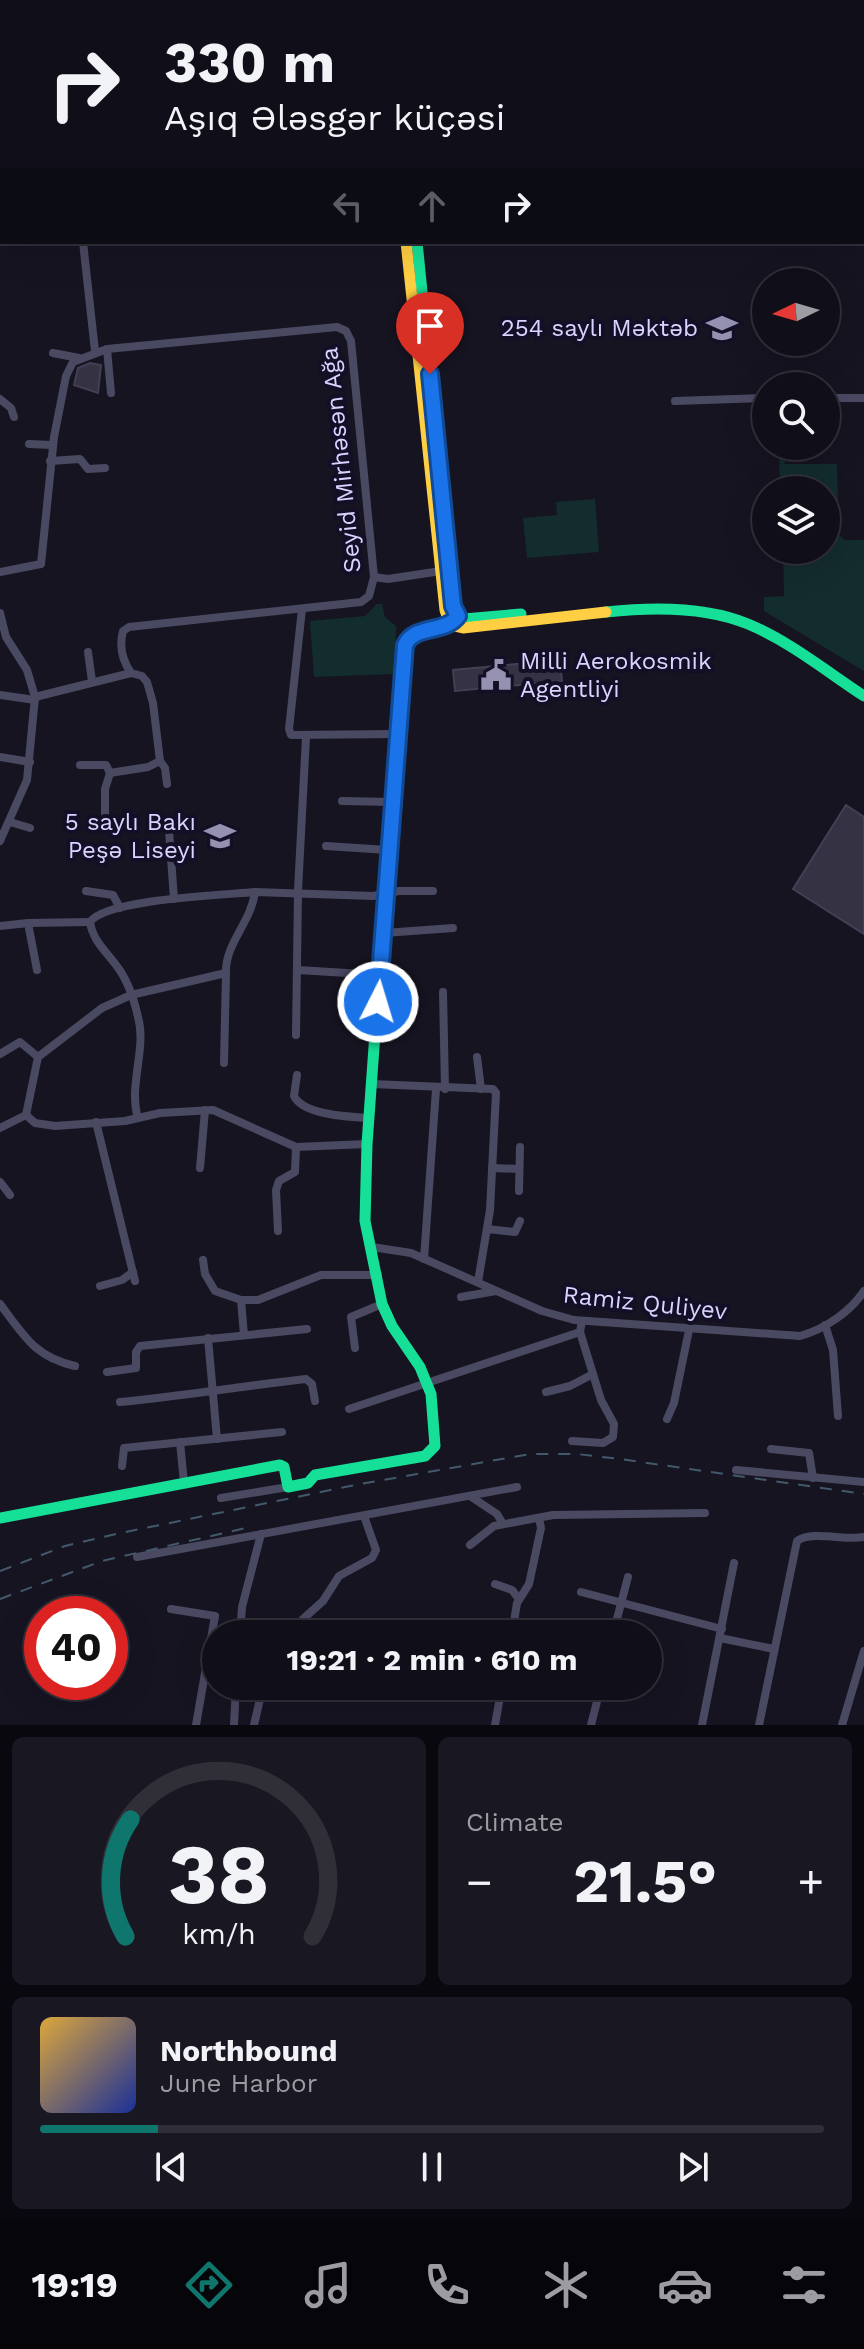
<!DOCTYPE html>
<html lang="en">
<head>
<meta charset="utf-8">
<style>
  :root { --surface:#100f19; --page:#191822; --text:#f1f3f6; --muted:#9c9ca2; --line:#302f38; --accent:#0f766e }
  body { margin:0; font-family:"Work Sans",sans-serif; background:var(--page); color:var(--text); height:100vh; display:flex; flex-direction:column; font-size:30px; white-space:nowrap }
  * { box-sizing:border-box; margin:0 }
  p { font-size:26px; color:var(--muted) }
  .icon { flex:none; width:44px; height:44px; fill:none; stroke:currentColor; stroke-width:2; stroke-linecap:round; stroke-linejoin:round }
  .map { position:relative; height:1725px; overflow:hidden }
  .details { display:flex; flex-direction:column; gap:12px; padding:12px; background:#09080e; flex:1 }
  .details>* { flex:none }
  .hud { position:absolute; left:0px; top:0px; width:864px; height:244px; box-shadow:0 8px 32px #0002,0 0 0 2px var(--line); background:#100f19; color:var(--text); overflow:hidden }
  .needle { width:52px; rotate:265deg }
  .tools { position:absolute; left:752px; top:268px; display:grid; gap:16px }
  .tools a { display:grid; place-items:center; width:88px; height:88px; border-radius:50%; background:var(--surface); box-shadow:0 8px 32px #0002,0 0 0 2px var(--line); font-size:40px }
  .speed { position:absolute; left:24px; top:1596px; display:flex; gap:16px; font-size:40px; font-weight:700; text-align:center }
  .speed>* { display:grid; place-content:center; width:104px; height:104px; border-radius:50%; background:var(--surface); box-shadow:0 8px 32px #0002,0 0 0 2px var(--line); line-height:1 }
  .speed .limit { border:12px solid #d22; background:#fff; color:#111 }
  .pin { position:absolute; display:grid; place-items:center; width:68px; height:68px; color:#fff; margin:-82px -34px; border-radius:50% 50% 50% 0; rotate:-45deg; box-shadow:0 0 8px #0007 }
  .pin .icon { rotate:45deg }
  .me { position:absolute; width:88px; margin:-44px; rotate:5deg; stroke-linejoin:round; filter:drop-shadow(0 0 6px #0008) }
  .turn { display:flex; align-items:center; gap:28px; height:168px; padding:0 32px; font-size:36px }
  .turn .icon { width:104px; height:104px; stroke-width:2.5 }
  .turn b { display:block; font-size:56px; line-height:68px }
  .lanes { display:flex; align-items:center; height:76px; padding:0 32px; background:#0003; justify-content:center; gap:40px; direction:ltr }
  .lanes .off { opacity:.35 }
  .big { font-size:60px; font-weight:700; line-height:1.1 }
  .details .card { flex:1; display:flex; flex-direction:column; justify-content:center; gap:12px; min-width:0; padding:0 28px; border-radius:12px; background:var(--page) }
  .details .dial { align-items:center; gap:0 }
  .dial svg { height:208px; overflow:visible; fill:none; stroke:var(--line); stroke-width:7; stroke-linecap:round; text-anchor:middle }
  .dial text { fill:var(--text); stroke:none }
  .song { display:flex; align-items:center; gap:24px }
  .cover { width:96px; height:96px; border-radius:12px; background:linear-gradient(135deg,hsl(40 70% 55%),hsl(230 70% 35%)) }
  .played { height:8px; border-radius:4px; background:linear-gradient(90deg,var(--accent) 15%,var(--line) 15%) }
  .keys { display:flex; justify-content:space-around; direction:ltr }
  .heat { display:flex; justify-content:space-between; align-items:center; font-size:44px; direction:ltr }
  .details .tiles { flex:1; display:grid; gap:12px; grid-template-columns:1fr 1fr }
  .card:last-child { grid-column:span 2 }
  .trip { position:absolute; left:202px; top:1620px; width:460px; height:80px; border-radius:40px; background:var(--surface); box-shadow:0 8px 32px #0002,0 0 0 2px var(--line); font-weight:700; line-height:80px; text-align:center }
  .tab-bar { display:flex; height:128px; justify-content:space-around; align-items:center; background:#06060a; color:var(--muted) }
  .tab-bar .icon { width:56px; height:56px }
  .tab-bar .selected { color:var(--accent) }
  .tab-bar b { font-size:36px; color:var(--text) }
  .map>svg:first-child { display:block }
  .green { fill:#132c2d }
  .building { fill:#343243; stroke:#433f54; stroke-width:2 }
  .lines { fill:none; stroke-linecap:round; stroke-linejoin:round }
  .street { stroke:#4a4962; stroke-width:8 }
  .fast { stroke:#16e098; stroke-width:11 }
  .slow { stroke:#ffcf43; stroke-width:11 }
  .rail { stroke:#43596b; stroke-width:2; stroke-dasharray:12 10; stroke-linecap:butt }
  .route-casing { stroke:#114b97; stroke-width:20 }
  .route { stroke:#1a73e8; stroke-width:14 }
  .labels { text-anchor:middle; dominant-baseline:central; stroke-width:8; stroke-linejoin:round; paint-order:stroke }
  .poi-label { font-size:24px; fill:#d9d4ff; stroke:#130f26; text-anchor:end }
  .street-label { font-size:24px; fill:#d9d4ff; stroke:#130f26 }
</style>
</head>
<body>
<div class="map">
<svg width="864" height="1725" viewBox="0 0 864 1725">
  <rect width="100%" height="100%" fill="#161421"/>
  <g class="green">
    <path d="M779 452 784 453 785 464H837L839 535 845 540H864V671L764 611V597L784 596 783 550H826V490H780Z"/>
    <path d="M595 499 599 552 527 558 523 518 557 515 556 502Z"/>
    <path d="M377 604H382L385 617 396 626 395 674 314 677 310 621 365 616Z"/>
  </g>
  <g class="building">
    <path d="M90 363 101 365 98 393 74 385 78 368Z"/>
    <path d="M560 660 562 681 455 691 453 670Z"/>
    <path d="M846 805 864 817V934L793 889Z"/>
  </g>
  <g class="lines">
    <g class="street">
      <path d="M232 0 234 2"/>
      <path d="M321 0 333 2"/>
      <path d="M0 55H2"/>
      <path d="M83 242 95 351"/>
      <path d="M107 349 111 393"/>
      <path d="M53 353 79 358"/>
      <path d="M826 398H864"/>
      <path d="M0 399 11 408 14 417"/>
      <path d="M675 401 766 398"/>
      <path d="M29 444 52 445"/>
      <path d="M50 461 80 459 88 469 105 468"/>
      <path d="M0 572 41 564 54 437 66 376 73 362 107 349 337 327 346 331 351 341 374 577 369 596 361 602 129 627 123 631C119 646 122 660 131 673L142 676 147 682 153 703 160 761 165 768 167 784"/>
      <path d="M374 577 388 579 441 571"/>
      <path d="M302 609 289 729 291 735 396 734"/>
      <path d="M0 613 6 637 27 670 35 697 27 780 0 841"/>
      <path d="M88 652 92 681"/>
      <path d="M0 695 35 700"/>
      <path d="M35 697 131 673"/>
      <path d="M0 757 30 762"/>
      <path d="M80 765H106L110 773 148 767 160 761"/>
      <path d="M342 801 392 802"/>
      <path d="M10 822 30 828"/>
      <path d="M105 822V789L110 773"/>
      <path d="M169 830 174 899"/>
      <path d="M326 846 388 850"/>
      <path d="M86 891 113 895 120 908"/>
      <path d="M90 922C93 941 105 950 116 965 127 979 134 999 138 1017 147 1049 128 1085 138 1118"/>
      <path d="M90 922C106 899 224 895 255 892"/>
      <path d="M28 923 37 970"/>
      <path d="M0 926 28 923 90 922"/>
      <path d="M384 933 453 928"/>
      <path d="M298 970 380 975"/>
      <path d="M443 992 445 1089"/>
      <path d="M296 1035 298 891 306 737"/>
      <path d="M0 1054 20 1042 38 1057"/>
      <path d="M477 1057 481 1089"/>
      <path d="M224 1063 226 973"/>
      <path d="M297 1075 294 1096C303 1115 350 1117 369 1118"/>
      <path d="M372 1084 493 1089 496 1093 490 1210 478 1282"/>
      <path d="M26 1115 35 1123 55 1126 125 1121 160 1113 213 1110 296 1147 367 1144"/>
      <path d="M96 1122 135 1281"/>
      <path d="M0 1128 26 1115 38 1057 102 1008 131 995 226 973C225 943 251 923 255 892L373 896 399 891H433"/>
      <path d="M200 1168 205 1110"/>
      <path d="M492 1168 519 1169"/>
      <path d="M0 1182 10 1195"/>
      <path d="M519 1191 520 1147"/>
      <path d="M487 1229 515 1232 520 1221"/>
      <path d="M278 1231 276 1190 279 1181 295 1172 296 1147"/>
      <path d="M372 1247 411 1253 542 1311 574 1320 800 1336C825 1329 850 1312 864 1291"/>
      <path d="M424 1259 436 1089"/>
      <path d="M203 1260 205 1274 215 1291 241 1300H258L321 1275H378"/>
      <path d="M100 1286 122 1280 133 1272"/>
      <path d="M461 1297 496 1291"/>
      <path d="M241 1300 244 1335"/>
      <path d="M0 1304C24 1336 35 1357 75 1366"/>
      <path d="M825 1325 833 1350 838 1416"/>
      <path d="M208 1338 217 1439"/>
      <path d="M355 1348 351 1317 382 1304"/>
      <path d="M107 1372 136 1368V1352L140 1346 307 1329"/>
      <path d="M546 1392 570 1386 593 1374"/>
      <path d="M120 1402C182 1396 243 1386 306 1379L312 1384 315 1401"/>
      <path d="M349 1409 580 1332 582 1321"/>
      <path d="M667 1419 674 1403 689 1330"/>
      <path d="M572 1441 603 1443 613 1437 614 1424 601 1400 580 1332"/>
      <path d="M180 1442 184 1483"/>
      <path d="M771 1449 809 1453 813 1478"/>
      <path d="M122 1466 124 1448 282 1432"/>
      <path d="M736 1470 864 1482"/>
      <path d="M470 1496 497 1514 503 1524"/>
      <path d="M221 1498 288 1487"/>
      <path d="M470 1545 494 1526 553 1515 705 1513"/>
      <path d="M137 1557 517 1487"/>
      <path d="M495 1584 512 1590 519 1599"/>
      <path d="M581 1592 722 1629"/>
      <path d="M171 1609 215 1616 196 1725"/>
      <path d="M240 1634 242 1607 261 1534"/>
      <path d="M293 1634 303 1619 323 1601 339 1576 372 1558 376 1550 364 1516"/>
      <path d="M512 1634 517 1603 529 1584 541 1528 539 1518"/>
      <path d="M613 1634 628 1577"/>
      <path d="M720 1638 774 1649"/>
      <path d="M234 1725 236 1686"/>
      <path d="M254 1725 263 1686"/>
      <path d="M495 1725 502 1686"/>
      <path d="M591 1725 601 1686"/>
      <path d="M702 1725 734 1563"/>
      <path d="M759 1725 797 1541C812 1530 845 1541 864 1537"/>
      <path d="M842 1725 864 1651"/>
    </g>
    <g class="fast">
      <path d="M256 0 258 2"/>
      <path d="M281 0 285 2"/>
      <path d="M394 2 399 0"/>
      <path d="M433 2 434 0"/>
      <path d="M862 40H864"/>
      <path d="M0 89 2 88"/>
      <path d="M0 103H2"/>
      <path d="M417 242 454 610 464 619 521 614"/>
      <path d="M606 612C651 607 705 606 748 624 789 641 826 671 864 696"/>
      <path d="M0 1518 280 1465 284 1467 288 1487 308 1483 315 1475 425 1456 435 1446 431 1394 420 1367 392 1326 382 1304 365 1221 367 1144 385 895"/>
    </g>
    <g class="slow">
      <path d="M862 52H864"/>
      <path d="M406 242 445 610 450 625"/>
      <path d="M385 895 396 734 404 652 409 637 450 625 463 628 606 612"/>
    </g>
    <g class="rail">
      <path d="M0 1571 65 1546 116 1534 355 1485 530 1454H577L620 1459 864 1494"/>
      <path d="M0 1599 102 1561 246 1528"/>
    </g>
  </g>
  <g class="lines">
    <defs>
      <path id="route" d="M378 1002 405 645C415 624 445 634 458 616L453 606 430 374"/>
    </defs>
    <use href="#route" class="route-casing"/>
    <use href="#route" class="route"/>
  </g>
  <defs>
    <symbol id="school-bare" viewBox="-9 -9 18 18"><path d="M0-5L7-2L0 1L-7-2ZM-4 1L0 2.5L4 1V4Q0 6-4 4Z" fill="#9591b1" stroke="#130f26" stroke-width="2.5" paint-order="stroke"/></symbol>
    <symbol id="civic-bare" viewBox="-9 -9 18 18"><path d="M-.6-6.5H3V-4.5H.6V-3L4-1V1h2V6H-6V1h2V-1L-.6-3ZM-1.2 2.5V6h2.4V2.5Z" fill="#9591b1" stroke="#130f26" stroke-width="2.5" paint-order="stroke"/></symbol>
    <symbol id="university-bare" viewBox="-9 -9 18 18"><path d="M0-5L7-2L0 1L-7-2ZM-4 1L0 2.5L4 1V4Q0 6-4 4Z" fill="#9591b1" stroke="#130f26" stroke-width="2.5" paint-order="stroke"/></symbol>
  </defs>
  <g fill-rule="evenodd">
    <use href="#school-bare" x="700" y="306" width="44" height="44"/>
    <use href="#civic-bare" x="474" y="653" width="44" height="44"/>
    <use href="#university-bare" x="198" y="814" width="44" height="44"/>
  </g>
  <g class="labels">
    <g class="poi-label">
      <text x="698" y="328">254 saylı Məktəb</text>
      <text x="520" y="661" text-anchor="start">Milli Aerokosmik<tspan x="520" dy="28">Agentliyi</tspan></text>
      <text x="196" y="822">5 saylı Bakı<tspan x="196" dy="28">Peşə Liseyi</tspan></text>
    </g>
    <g class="street-label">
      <text transform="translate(341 460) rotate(-96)">Seyid Mirhəsən Ağa</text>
      <text transform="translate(645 1303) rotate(6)">Ramiz Quliyev</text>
    </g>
  </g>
</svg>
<div class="tools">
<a><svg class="needle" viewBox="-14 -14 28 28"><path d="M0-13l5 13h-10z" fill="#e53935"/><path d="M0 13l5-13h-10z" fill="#9c9ca2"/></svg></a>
<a><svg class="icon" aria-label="search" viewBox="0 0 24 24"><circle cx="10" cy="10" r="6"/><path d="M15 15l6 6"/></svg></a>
<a><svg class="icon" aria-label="layers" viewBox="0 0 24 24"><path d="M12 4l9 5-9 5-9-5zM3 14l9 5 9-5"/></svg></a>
</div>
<div class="speed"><div class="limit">40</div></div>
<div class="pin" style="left:430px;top:374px;background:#d93025"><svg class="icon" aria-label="arrive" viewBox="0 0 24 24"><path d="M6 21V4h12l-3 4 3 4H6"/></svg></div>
<svg class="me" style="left:378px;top:1002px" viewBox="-20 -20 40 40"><circle r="17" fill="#1a73e8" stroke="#fff" stroke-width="3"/><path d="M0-11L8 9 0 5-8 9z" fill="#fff"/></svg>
<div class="trip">19:21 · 2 min · 610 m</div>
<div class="hud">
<div class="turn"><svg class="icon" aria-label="right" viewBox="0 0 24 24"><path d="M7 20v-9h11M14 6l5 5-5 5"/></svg><div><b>330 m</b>Aşıq Ələsgər küçəsi</div></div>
<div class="lanes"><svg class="icon off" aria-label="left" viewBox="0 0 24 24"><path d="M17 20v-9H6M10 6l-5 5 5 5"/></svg><svg class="icon off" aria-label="ahead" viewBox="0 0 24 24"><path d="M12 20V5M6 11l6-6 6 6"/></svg><svg class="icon" aria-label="right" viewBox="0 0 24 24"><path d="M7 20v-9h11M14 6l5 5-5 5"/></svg></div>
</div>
</div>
<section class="details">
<div class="tiles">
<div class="card dial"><svg viewBox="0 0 100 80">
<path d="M14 69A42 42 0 1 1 86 69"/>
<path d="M14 69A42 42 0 0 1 16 24" stroke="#0f766e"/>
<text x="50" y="56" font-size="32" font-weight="700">38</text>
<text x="50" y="72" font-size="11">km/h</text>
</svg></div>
<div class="card"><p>Climate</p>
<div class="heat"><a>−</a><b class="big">21.5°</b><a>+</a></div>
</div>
<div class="card">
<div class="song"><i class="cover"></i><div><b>Northbound</b><p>June Harbor</p></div></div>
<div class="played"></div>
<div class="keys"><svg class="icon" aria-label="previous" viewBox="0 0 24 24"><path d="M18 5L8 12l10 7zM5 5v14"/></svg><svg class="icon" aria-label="pause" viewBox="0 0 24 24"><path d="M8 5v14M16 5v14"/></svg><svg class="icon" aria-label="next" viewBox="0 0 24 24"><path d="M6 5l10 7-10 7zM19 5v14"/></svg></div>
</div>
</div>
</section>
<nav class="tab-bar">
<b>19:19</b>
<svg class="icon selected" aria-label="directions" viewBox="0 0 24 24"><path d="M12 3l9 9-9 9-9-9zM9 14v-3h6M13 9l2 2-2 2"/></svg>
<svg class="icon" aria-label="music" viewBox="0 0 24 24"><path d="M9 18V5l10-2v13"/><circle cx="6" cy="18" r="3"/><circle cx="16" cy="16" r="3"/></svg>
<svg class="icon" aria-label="phone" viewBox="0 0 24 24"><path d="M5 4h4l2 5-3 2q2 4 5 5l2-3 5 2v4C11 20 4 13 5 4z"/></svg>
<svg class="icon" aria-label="climate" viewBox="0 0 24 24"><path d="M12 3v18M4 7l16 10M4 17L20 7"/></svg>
<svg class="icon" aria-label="car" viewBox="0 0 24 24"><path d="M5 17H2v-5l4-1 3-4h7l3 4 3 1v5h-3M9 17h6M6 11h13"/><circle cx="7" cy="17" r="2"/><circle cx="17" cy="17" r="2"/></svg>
<svg class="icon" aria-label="filters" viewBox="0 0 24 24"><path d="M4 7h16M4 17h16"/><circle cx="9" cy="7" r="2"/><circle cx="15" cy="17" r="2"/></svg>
</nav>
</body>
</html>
